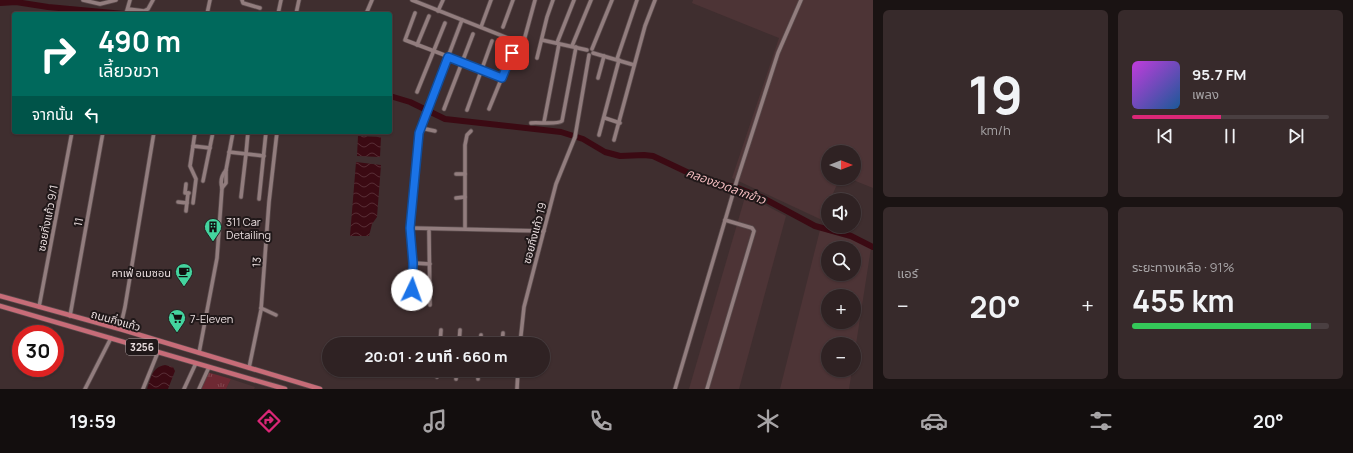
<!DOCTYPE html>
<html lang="th">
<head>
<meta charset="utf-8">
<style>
  :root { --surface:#2f2223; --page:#372a2b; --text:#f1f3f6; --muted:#a7a4a6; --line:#4a3f41; --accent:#db2777 }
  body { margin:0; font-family:Manrope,"Noto Sans Thai",sans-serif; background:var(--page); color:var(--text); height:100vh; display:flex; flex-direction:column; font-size:15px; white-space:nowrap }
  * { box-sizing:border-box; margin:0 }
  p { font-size:13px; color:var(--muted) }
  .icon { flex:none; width:22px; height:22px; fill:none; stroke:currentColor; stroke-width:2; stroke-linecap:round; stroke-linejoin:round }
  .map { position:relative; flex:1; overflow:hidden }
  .drawer { display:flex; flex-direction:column; gap:10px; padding:10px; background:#1a1313; width:480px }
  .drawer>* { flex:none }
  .guide { position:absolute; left:12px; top:12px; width:380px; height:122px; border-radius:4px; box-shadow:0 1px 3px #0004,0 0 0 1px var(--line); background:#00695c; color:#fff; overflow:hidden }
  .needle { width:26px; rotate:90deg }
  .buttons { position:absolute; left:821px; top:145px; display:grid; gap:8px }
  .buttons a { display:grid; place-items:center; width:40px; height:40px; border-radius:50%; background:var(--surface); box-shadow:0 1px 3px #0004,0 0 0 1px var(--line); font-size:20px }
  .speed { position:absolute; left:12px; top:325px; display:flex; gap:8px; font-size:20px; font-weight:700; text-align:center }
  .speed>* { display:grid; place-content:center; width:52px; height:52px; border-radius:50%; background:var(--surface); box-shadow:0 1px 3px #0004,0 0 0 1px var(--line); line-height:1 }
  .speed .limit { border:6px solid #d22; background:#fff; color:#111 }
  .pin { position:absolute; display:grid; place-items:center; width:34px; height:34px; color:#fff; margin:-17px; border-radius:8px; box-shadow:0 2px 6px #0006 }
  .me { position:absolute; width:44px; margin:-22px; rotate:3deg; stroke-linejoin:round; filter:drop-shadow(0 0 3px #0008) }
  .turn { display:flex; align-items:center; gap:14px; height:84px; padding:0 20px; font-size:18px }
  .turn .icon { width:52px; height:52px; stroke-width:2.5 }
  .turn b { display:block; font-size:28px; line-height:34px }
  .then { display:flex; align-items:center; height:38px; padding:0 20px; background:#0003; gap:8px; font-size:15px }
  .big { font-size:30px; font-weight:700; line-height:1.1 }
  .drawer .tile { flex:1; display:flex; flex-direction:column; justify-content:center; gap:6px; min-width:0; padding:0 14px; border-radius:6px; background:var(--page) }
  .drawer .dial { align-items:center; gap:0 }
  .dial b { font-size:52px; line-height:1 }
  .song { display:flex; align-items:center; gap:12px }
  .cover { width:48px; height:48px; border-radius:6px; background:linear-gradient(135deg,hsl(290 70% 55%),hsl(210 70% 35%)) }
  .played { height:4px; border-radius:2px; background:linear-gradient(90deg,var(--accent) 45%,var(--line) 45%) }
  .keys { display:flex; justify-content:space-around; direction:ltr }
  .heat { display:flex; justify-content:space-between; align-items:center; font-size:22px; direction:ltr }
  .charge { height:6px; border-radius:3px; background:linear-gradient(90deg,#34c759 91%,var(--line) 0) }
  .drawer .tiles { flex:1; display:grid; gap:10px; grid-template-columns:repeat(2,1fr) }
  .trip { position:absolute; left:322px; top:337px; width:228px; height:40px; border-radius:20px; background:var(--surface); box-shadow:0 1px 3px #0004,0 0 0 1px var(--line); font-weight:700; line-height:40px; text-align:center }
  .menu { display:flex; height:64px; justify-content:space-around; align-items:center; background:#130e0e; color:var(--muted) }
  .menu .icon { width:28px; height:28px }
  .menu .selected { color:var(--accent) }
  .menu b { font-size:18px; color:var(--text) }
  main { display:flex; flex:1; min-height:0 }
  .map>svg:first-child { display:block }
  .built { fill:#4d3436; fill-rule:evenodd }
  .grass { fill:url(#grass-tufts) }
  .water { fill:url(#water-waves) }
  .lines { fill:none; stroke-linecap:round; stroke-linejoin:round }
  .river { stroke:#3b0a13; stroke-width:6 }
  .minor-casing { stroke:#594a4b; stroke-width:5 }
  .major-casing { stroke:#594a4b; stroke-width:6 }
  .minor { stroke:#927d7e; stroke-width:3.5 }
  .major { stroke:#c76c78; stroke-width:4.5 }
  .route-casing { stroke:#114b97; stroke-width:10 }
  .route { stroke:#1a73e8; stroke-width:7 }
  .labels { text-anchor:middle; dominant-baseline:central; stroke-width:4; stroke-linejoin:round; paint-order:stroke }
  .shield { fill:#201819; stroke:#ada3a4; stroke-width:1 }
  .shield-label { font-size:10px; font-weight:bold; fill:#eadedf }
  .street-label { font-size:11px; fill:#eadedf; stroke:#201819 }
  .poi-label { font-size:11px; fill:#eadedf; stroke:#201819; text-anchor:start }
  .water-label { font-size:12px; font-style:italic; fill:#f4bdc0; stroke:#201819 }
</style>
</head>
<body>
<main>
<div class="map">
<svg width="873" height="389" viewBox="0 0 873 389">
  <defs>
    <pattern id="grass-tufts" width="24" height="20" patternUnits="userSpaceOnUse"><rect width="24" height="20" fill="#6e2933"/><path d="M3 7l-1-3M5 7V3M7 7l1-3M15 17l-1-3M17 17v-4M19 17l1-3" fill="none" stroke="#834850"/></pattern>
    <pattern id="water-waves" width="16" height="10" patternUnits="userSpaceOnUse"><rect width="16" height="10" fill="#3b0a13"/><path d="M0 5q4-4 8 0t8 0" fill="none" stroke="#582d35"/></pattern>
  </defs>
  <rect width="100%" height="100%" fill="#3f2e2f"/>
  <g class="built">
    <path d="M693 0H873V188L848 178H854V152H828V178H840L830 200H828V206L822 220 732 178 779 38 692 3Z"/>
    <path d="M745 197 758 201 786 216 739 389H689Z"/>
    <path d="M820 230 853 240 871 248 854 357V344H828V370H852L849 389H780ZM828 248H854V274H828ZM828 296H854V322H828Z"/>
    <path d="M231 379 255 387 254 389H226Z"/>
  </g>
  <path class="grass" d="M207 372 231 379 226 389H200Z"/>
  <g class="water">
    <path d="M358 136 381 137 380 157 357 156Z"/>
    <path d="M356 162 381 165 377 217 372 224 369 236H350Z"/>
    <path d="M165 365 173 367 175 371 168 389H147C151 378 152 367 165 365Z"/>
  </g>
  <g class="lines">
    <g class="river">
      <path d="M0 3 16 2 48 7 124 14"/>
      <path d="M390 96 410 102 445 119 561 132 583 139 605 152 620 156 644 155 653 156 708 182 735 187 761 197 815 226 851 236 873 247"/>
    </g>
    <defs>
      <g id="minor">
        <path d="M83 0 100 4 116 0"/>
        <path d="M242 0 243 3 260 8"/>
        <path d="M412 0 523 44 535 0"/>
        <path d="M128 9 144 11 148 9 153 0"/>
        <path d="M438 11 443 0"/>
        <path d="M415 13 405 40 502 77"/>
        <path d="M126 14 130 0"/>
        <path d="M207 14 210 0"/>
        <path d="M278 14 281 0"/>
        <path d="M296 14 299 0"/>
        <path d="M366 14 372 0"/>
        <path d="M481 27 491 0"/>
        <path d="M503 27 513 0"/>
        <path d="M542 40 587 50"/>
        <path d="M557 43 574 0"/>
        <path d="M417 45 429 16"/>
        <path d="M572 46 591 0"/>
        <path d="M592 49 612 0"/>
        <path d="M593 53 634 65"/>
        <path d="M537 58 547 17 553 0"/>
        <path d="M617 59 637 0"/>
        <path d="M598 78 604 56"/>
        <path d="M417 92 445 23"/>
        <path d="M444 109 473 34"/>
        <path d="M489 109 512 53"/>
        <path d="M467 110 492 41"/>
        <path d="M605 118 620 123"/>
        <path d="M544 122 559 44"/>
        <path d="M531 123C539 122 557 125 562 121L576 47"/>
        <path d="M421 128 435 131"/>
        <path d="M599 135 619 60"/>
        <path d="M614 140 645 26 655 0"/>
        <path d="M193 146 195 132"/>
        <path d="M229 152 264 156"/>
        <path d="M456 174H465"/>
        <path d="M203 181 213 132"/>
        <path d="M186 184 185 193H189"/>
        <path d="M222 188 226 183V170L233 132"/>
        <path d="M241 197 246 154 248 132"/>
        <path d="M456 198 465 197"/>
        <path d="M259 199 266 132"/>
        <path d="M178 202 187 203"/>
        <path d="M193 203 196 179 190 166 193 146 210 148"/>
        <path d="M186 211 188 193"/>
        <path d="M410 228 544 231"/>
        <path d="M465 228V145L467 135 471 131"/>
        <path d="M429 231 430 305"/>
        <path d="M413 263 430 264"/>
        <path d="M411 303 413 263 410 228 419 133 462 20"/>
        <path d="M39 307 72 132"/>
        <path d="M261 308 276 315"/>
        <path d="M70 316 103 132"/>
        <path d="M120 329 125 307 154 132"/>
        <path d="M440 343 455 344"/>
        <path d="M440 344 441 330"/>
        <path d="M459 344 460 330"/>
        <path d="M480 344 481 335"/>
        <path d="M502 344 503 333"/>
        <path d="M520 344 524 307 556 184 575 137 589 55"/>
        <path d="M199 353 217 258 222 188C220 181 221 176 226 170"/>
        <path d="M249 368 261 310 269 202 277 132"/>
        <path d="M499 373 500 370"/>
        <path d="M437 377 438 370"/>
        <path d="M456 379 457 370"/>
        <path d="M478 379V370"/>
        <path d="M85 389 111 338"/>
        <path d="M143 389 158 352"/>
        <path d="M184 389 196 363"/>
        <path d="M199 389 209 367"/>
        <path d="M517 389 518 370"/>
        <path d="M675 389 737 180 778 53 801 0"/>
        <path d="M707 389 754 231 752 228 725 220"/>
      </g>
      <g id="major">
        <path d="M0 296 120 329 320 389"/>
        <path d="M0 306 285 389"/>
      </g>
    </defs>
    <use href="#minor" class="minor-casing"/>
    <use href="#major" class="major-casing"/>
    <use href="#minor" class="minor"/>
    <use href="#major" class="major"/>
  </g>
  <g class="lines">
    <defs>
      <path id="route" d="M412 290 413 263 410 228 419 133 448 57 502 78 512 53"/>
    </defs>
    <use href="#route" class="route-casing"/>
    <use href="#route" class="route"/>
  </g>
  <defs>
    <symbol id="building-pin" viewBox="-11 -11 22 30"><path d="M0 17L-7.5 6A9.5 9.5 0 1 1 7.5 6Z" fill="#44d49f" stroke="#201819"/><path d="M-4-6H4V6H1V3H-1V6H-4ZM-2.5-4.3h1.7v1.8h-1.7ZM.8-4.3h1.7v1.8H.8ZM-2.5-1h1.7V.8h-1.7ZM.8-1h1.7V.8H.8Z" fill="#111"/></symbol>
    <symbol id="cafe-pin" viewBox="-11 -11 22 30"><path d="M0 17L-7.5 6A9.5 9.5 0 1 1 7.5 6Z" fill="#44d49f" stroke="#201819"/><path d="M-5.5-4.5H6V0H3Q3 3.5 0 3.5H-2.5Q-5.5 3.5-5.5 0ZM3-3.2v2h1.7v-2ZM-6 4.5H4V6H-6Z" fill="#111"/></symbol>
    <symbol id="supermarket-pin" viewBox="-11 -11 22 30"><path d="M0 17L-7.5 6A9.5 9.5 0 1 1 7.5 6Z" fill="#44d49f" stroke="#201819"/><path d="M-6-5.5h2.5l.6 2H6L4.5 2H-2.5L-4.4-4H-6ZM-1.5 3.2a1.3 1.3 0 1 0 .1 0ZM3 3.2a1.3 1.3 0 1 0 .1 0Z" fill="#111"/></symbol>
  </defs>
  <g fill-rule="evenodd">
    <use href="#building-pin" x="203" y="217" width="20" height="27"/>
    <use href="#cafe-pin" x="174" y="262" width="20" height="27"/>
    <use href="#supermarket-pin" x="167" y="308" width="20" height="27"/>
  </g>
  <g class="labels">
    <rect class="shield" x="126" y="339" width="32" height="16" rx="3"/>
    <g class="shield-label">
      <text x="142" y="347">3256</text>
    </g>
    <g class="street-label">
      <text transform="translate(47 218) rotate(-79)">ซอยกิ่งแก้ว 9/1</text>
      <text transform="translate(78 222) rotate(-79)">11</text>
      <text transform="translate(534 233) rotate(-75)">ซอยกิ่งแก้ว 19</text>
      <text transform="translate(256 262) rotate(-87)">13</text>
      <text transform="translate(116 320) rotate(16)">ถนนกิ่งแก้ว</text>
    </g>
    <g class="poi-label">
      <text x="226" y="221">311 Car<tspan x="226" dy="13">Detailing</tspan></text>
      <text x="171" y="272" text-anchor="end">คาเฟ่ อเมซอน</text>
      <text x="190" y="318">7-Eleven</text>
    </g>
    <g class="water-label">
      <text transform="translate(726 186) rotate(20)">คลองชวดลากข้าว</text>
    </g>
  </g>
</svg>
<div class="buttons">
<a><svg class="needle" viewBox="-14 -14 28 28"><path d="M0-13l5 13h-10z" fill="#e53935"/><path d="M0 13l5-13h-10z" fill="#a7a4a6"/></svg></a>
<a><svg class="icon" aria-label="sound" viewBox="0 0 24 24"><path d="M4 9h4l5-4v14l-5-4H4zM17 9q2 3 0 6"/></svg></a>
<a><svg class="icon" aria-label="search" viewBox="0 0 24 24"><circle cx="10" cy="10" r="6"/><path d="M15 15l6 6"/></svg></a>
<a>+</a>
<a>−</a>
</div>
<div class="speed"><div class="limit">30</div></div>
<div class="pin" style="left:512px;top:53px;background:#d93025"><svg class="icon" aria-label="arrive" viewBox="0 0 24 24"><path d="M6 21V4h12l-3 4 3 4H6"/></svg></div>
<svg class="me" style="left:412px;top:290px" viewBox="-20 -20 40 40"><circle r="19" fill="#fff"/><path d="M0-13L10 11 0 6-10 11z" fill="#1a73e8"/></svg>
<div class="trip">20:01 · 2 นาที · 660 m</div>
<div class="guide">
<div class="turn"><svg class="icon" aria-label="right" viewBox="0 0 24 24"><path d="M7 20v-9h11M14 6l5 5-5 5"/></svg><div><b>490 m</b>เลี้ยวขวา</div></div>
<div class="then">จากนั้น<svg class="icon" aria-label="left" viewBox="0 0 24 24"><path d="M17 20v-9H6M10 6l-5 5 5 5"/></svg></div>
</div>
</div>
<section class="drawer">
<div class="tiles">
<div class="tile dial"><b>19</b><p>km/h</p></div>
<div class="tile">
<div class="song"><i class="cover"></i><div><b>95.7 FM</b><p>เพลง</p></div></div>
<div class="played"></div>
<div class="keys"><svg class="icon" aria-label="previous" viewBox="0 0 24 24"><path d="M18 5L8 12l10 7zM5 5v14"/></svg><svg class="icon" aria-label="pause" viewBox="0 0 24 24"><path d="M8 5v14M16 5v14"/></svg><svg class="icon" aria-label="next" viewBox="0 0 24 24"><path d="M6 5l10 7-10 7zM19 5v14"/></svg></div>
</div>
<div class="tile"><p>แอร์</p>
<div class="heat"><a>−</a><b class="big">20°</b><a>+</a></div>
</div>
<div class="tile"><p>ระยะทางเหลือ · 91%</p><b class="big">455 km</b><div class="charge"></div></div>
</div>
</section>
</main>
<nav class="menu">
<b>19:59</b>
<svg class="icon selected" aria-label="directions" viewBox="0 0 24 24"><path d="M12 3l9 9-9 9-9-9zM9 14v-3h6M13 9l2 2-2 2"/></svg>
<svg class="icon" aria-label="music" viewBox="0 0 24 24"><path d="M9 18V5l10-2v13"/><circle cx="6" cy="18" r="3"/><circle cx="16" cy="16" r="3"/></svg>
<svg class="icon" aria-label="phone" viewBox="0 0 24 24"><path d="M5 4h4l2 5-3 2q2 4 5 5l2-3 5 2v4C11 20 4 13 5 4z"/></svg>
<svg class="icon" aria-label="climate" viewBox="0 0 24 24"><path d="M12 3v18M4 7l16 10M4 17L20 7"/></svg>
<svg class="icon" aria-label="car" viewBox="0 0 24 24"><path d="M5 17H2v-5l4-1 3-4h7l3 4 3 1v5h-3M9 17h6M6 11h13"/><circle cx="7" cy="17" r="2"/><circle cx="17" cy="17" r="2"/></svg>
<svg class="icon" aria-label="filters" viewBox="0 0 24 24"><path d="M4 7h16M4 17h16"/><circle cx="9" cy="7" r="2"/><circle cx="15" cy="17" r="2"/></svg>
<b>20°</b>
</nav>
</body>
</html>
